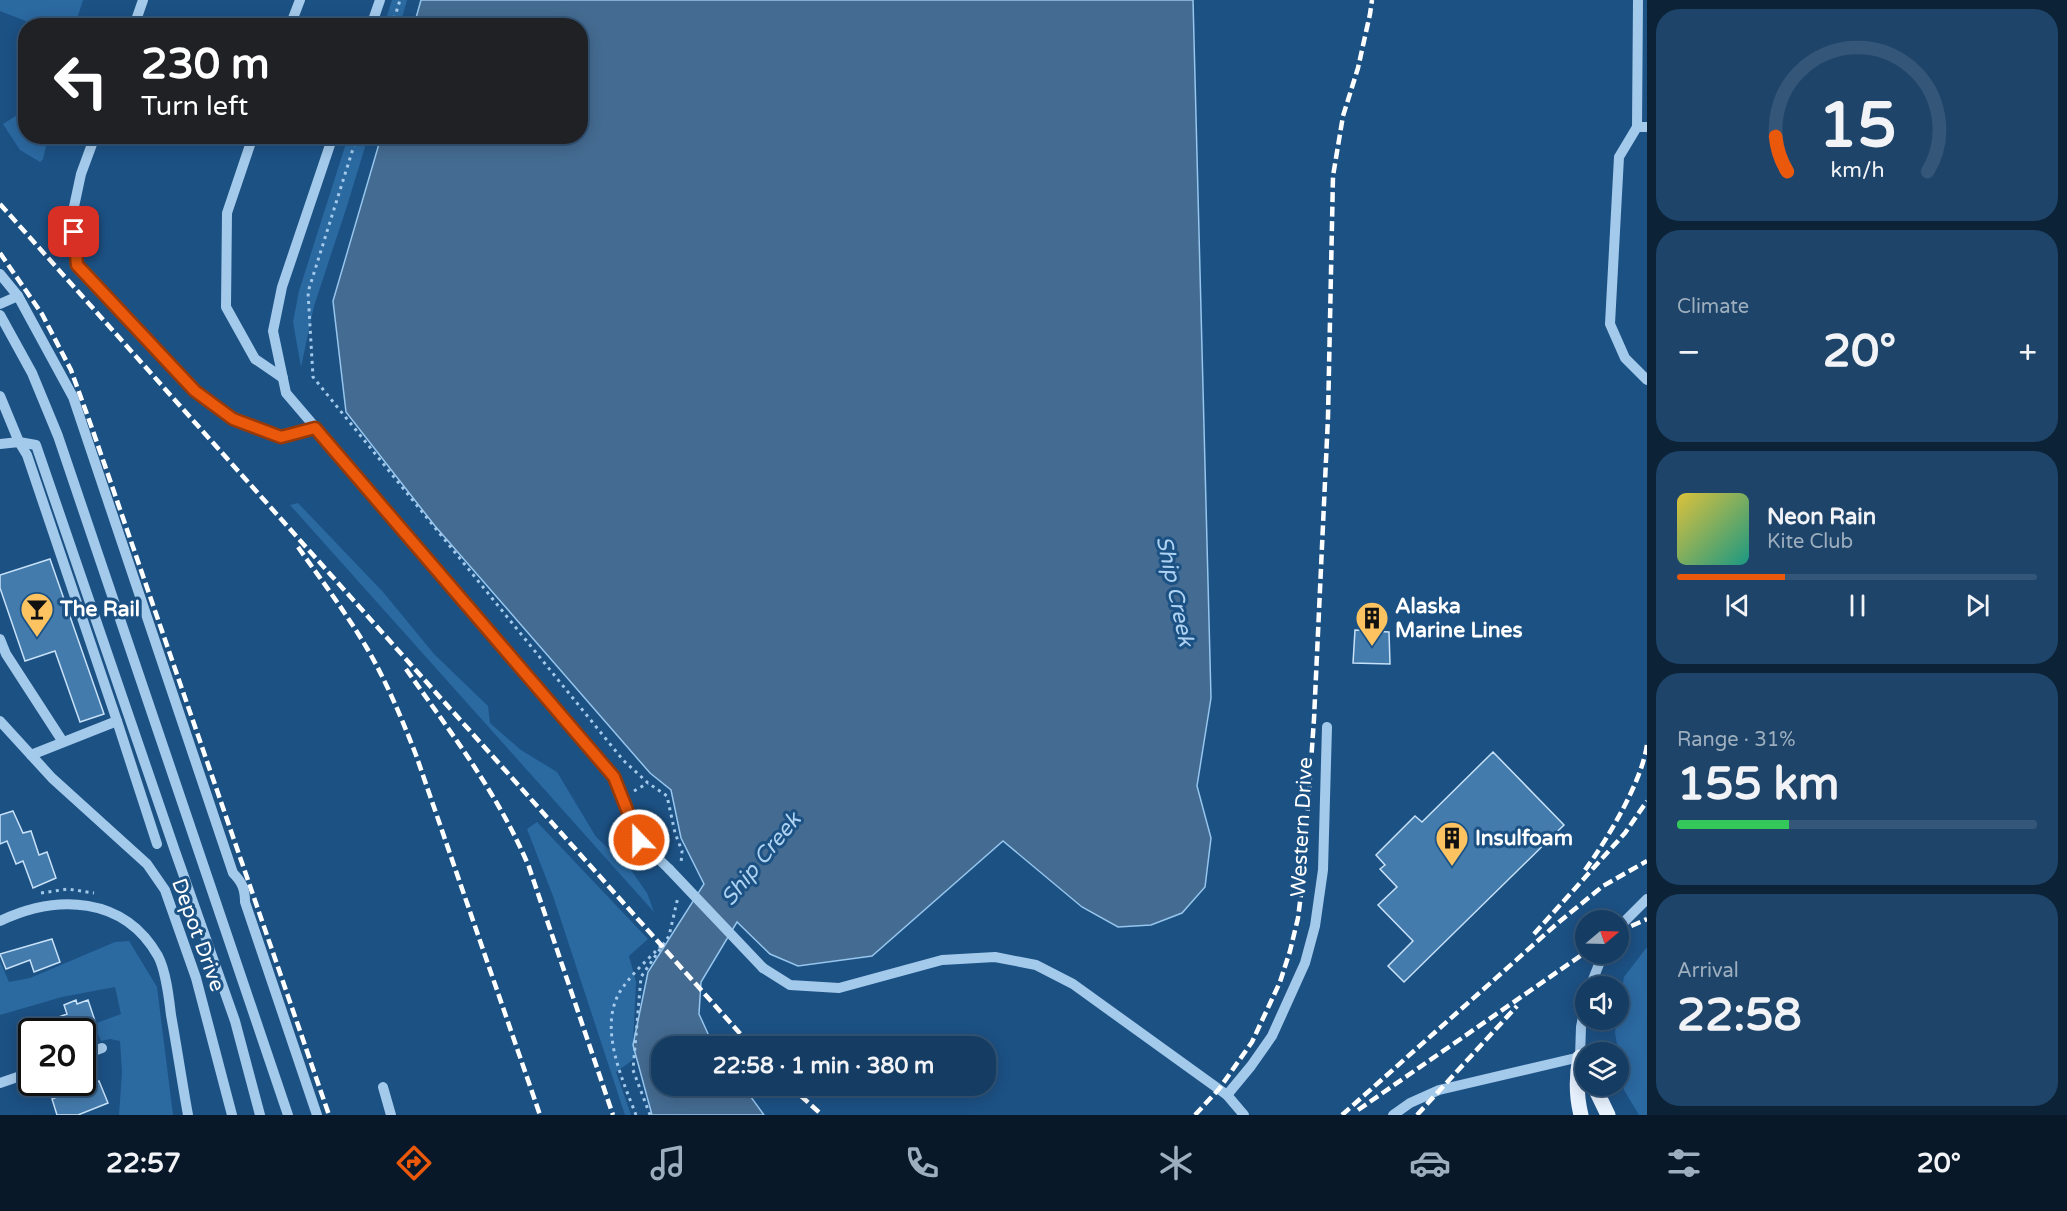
<!DOCTYPE html>
<html lang="en">
<head>
<meta charset="utf-8">
<style>
  :root { --surface:#153d63; --page:#1e4469; --text:#f1f3f6; --muted:#9daebe; --line:#345678; --accent:#ea580c }
  body { margin:0; font-family:"Varela Round",sans-serif; background:var(--page); color:var(--text); height:100vh; display:flex; flex-direction:column; font-size:22px; white-space:nowrap }
  * { box-sizing:border-box; margin:0 }
  p { font-size:20px; color:var(--muted) }
  .icon { flex:none; width:33px; height:33px; fill:none; stroke:currentColor; stroke-width:2; stroke-linecap:round; stroke-linejoin:round }
  .map { position:relative; flex:1; overflow:hidden }
  .side { display:flex; flex-direction:column; gap:9px; padding:9px; background:#0c2236; width:420px }
  .side>* { flex:none }
  .top-card { position:absolute; left:18px; top:18px; width:570px; height:126px; border-radius:24px; box-shadow:0 3px 15px #0003,0 0 0 2px var(--line); background:#202124; color:#fff; overflow:hidden }
  .needle { width:39px; rotate:71deg }
  .fabs { position:absolute; left:1575px; top:910px; display:grid; gap:12px }
  .fabs a { display:grid; place-items:center; width:54px; height:54px; border-radius:50%; background:var(--surface); box-shadow:0 3px 15px #0003,0 0 0 2px var(--line); font-size:30px }
  .speed { position:absolute; left:18px; top:1018px; display:flex; gap:12px; font-size:30px; font-weight:700; text-align:center }
  .speed>* { display:grid; place-content:center; width:78px; height:78px; border-radius:50%; background:var(--surface); box-shadow:0 3px 15px #0003,0 0 0 2px var(--line); line-height:1 }
  .speed .limit { border:3px solid #111; border-radius:9px; background:#fff; color:#111 }
  .pin { position:absolute; display:grid; place-items:center; width:51px; height:51px; color:#fff; margin:-26px; border-radius:12px; box-shadow:0 3px 9px #0006 }
  .me { position:absolute; width:66px; margin:-33px; rotate:338deg; stroke-linejoin:round; filter:drop-shadow(0 0 4px #0008) }
  .turn { display:flex; align-items:center; gap:21px; height:126px; padding:0 24px; font-size:27px }
  .turn .icon { width:78px; height:78px; stroke-width:2.5 }
  .turn b { display:block; font-size:42px; line-height:51px }
  .big { font-size:45px; font-weight:800; line-height:1.1 }
  .side .tile { flex:1; display:flex; flex-direction:column; justify-content:center; gap:9px; min-width:0; padding:0 21px; border-radius:24px; background:var(--page) }
  .side .dial { align-items:center; gap:0 }
  .dial svg { height:156px; overflow:visible; fill:none; stroke:var(--line); stroke-width:7; stroke-linecap:round; text-anchor:middle }
  .dial text { fill:var(--text); stroke:none }
  .song { display:flex; align-items:center; gap:18px }
  .cover { width:72px; height:72px; border-radius:9px; background:linear-gradient(135deg,hsl(50 70% 55%),hsl(170 70% 35%)) }
  .played { height:6px; border-radius:3px; background:linear-gradient(90deg,var(--accent) 30%,var(--line) 30%) }
  .keys { display:flex; justify-content:space-around; direction:ltr }
  .heat { display:flex; justify-content:space-between; align-items:center; font-size:33px; direction:ltr }
  .charge { height:9px; border-radius:4px; background:linear-gradient(90deg,#34c759 31%,var(--line) 0) }
  .trip { position:absolute; left:651px; top:1036px; width:345px; height:60px; border-radius:24px; background:var(--surface); box-shadow:0 3px 15px #0003,0 0 0 2px var(--line); font-weight:800; line-height:60px; text-align:center }
  .tab-bar { display:flex; height:96px; justify-content:space-around; align-items:center; background:#081828; color:var(--muted) }
  .tab-bar .icon { width:42px; height:42px }
  .tab-bar .active { color:var(--accent) }
  .tab-bar b { font-size:27px; color:var(--text) }
  main { display:flex; flex:1; min-height:0 }
  .map>svg:first-child { display:block }
  .green { fill:#2b69a1 }
  .water { fill:#446b91; stroke:#96c5ed; stroke-width:1.5 }
  .building { fill:#447bad; stroke:#c7e1f8; stroke-width:1.5 }
  .lines { fill:none; stroke-linecap:round; stroke-linejoin:round }
  .path { stroke:#a3c9eb; stroke-width:3; stroke-dasharray:3 4.5; stroke-linecap:butt }
  .minor { stroke:#a3c9eb; stroke-width:10 }
  .major { stroke:#e7f2fe; stroke-width:15 }
  .rail { stroke:#fff; stroke-width:4.5; stroke-dasharray:10 4.5; stroke-linecap:butt }
  .minor-bridge { stroke:#a3c9eb; stroke-width:10 }
  .route-casing { stroke:#983908; stroke-width:15 }
  .route { stroke:#ea580c; stroke-width:10 }
  .labels { text-anchor:middle; dominant-baseline:central; stroke-width:6; stroke-linejoin:round; paint-order:stroke }
  .poi-label { font-size:21px; font-weight:bold; fill:#fff; stroke:#1c5184; text-anchor:start }
  .street-label { font-size:21px; fill:#fff; stroke:#1c5184 }
  .water-label { font-size:22px; font-style:italic; fill:#aed2f2; stroke:#1c5184 }
</style>
</head>
<body>
<main>
<div class="map">
<svg width="1647" height="1115" viewBox="0 0 1647 1115">
  <rect width="100%" height="100%" fill="#1c5184"/>
  <g class="green">
    <path d="M0 0H83L75 25H36L0 11Z"/>
    <path d="M392 0H407L400 25H384Z"/>
    <path d="M25 110 26 136 48 137 43 159 40 162 20 150 3 124Z"/>
    <path d="M348 137H368L347 206 314 306 301 367 293 322 299 291Z"/>
    <path d="M298 503 383 592 434 654 488 706 490 723 521 750 557 772 596 837 611 851 619 853 647 893 654 912 290 505Z"/>
    <path d="M537 822 648 939 629 956 636 982 633 1045 637 1057 616 1072 631 1115H625L553 896 527 829Z"/>
    <path d="M129 941 157 987 173 1115H119L122 1072 120 1041 110 1039 101 1041 94 1024 121 1014 115 987 62 997 0 1015V961L9 982 30 978 115 942Z"/>
    <path d="M1647 947V1115H1639L1624 1090 1615 1032 1624 977Z"/>
  </g>
  <path class="water" d="M421 0H1193L1211 698 1197 786 1211 838 1205 887 1182 913 1151 925 1118 927 1082 907 1003 841 872 956 798 966 770 954 737 922 701 982 699 1014 714 1047H662V1086H743L764 1115H652L633 1045 648 972 704 884 681 838 671 790 650 773 435 526 346 412 333 301 381 137 580 136V26L414 25Z"/>
  <g class="building">
    <path d="M50 559 104 714 80 722 55 651 25 661 0 588V575Z"/>
    <path d="M1355 630 1389 632 1390 664 1353 663Z"/>
    <path d="M1493 752 1564 825 1404 982 1388 966 1413 941 1378 905 1397 887 1380 869 1385 865 1376 855 1415 816 1422 822Z"/>
    <path d="M13 811 23 833 31 831 39 855 47 852 56 878 33 888 23 861 16 864 7 841 0 844V815Z"/>
    <path d="M52 939 60 962 34 972 30 960 6 969 0 954Z"/>
    <path d="M76 1000 77 1004 88 1000 95 1021 82 1026 83 1029 74 1032H61L56 1018 67 1014 64 1005Z"/>
    <path d="M99 1081 108 1103 78 1115H57L52 1099Z"/>
  </g>
  <g class="lines">
    <g class="path">
      <path d="M392 26 400 0"/>
      <path d="M357 136 308 292 313 377 623 760 648 783 667 796 675 833 682 851 681 864"/>
      <path d="M634 791 648 783"/>
      <path d="M41 893 68 889 94 893"/>
      <path d="M636 1115C622 1078 596 1024 623 987 634 972 648 959 661 946"/>
      <path d="M650 1115 633 1070 641 977 669 936 678 897"/>
    </g>
    <g class="minor">
      <path d="M134 26 143 0"/>
      <path d="M290 26 300 0"/>
      <path d="M371 26 380 0"/>
      <path d="M1637 127 1638 0"/>
      <path d="M1647 127H1637L1619 157 1610 324 1625 358 1647 380"/>
      <path d="M95 136 81 174 72 216 77 265 195 391 233 419 281 437 315 428"/>
      <path d="M253 136 227 213 226 307 255 359 283 378"/>
      <path d="M333 136 282 287 273 331 286 393 614 777 639 840 669 869"/>
      <path d="M0 274 18 296 73 397 233 873C242 882 245 889 245 902L317 1115"/>
      <path d="M0 304 18 296"/>
      <path d="M0 315 32 373 58 436 288 1115"/>
      <path d="M0 396 19 442 36 445 175 851 235 1021 260 1115"/>
      <path d="M0 444 19 442 27 455 117 721 31 755"/>
      <path d="M0 639 6 654 63 742"/>
      <path d="M0 721 52 778 147 864 165 890 196 978 232 1115"/>
      <path d="M117 721 157 844"/>
      <path d="M0 921C57 894 124 896 158 956 166 971 169 998 171 1015 177 1048 182 1082 188 1115"/>
      <path d="M1618 930 1625 921 1647 899"/>
      <path d="M763 968 790 985 839 988 942 960 995 957 1036 965 1073 984 1227 1095 1244 1115"/>
      <path d="M1590 987 1603 954"/>
      <path d="M82 1055 102 1048"/>
      <path d="M0 1083 32 1072"/>
      <path d="M383 1087 391 1115"/>
      <path d="M1227 1095 1251 1066 1272 1036 1305 963 1315 926 1323 870 1327 727"/>
      <path d="M1393 1115 1410 1103 1439 1090 1580 1057 1581 1027 1586 1002"/>
    </g>
    <g class="major">
      <path d="M1580 1057C1576 1077 1576 1095 1581 1115"/>
      <path d="M1594 1086 1608 1115"/>
    </g>
    <g class="rail">
      <path d="M0 204 752 1047"/>
      <path d="M0 253 42 314 71 370 93 431 329 1115"/>
      <path d="M298 547C322 581 347 614 368 650 387 683 402 719 416 755L540 1115"/>
      <path d="M406 669C451 733 499 795 529 867L613 1115"/>
      <path d="M1585 870C1607 840 1643 780 1647 744"/>
      <path d="M1618 932 1647 919"/>
      <path d="M1534 934 1625 833 1647 801"/>
      <path d="M790 1086 822 1115"/>
      <path d="M1358 1110 1586 952"/>
      <path d="M1195 1115 1219 1089 1252 1042 1280 982 1290 951 1298 918 1303 878 1314 719 1328 417 1333 176 1343 116 1358 68 1370 14 1372 0"/>
      <path d="M1342 1115 1559 922 1603 886 1647 861"/>
      <path d="M1417 1115 1517 1006"/>
    </g>
    <path class="minor-bridge" d="M669 869 763 968"/>
  </g>
  <g class="lines">
    <defs>
      <path id="route" d="M74 232 77 265 195 391 233 419 281 437 315 428 614 777 639 840"/>
    </defs>
    <use href="#route" class="route-casing"/>
    <use href="#route" class="route"/>
  </g>
  <defs>
    <symbol id="bar-pin" viewBox="-11 -11 22 30"><path d="M0 17L-7.5 6A9.5 9.5 0 1 1 7.5 6Z" fill="#fcc360" stroke="#1c5184"/><path d="M-6-5H6L.8 .8V4.5H3.5V6h-7V4.5H-.8V.8Z" fill="#111"/></symbol>
    <symbol id="building-pin" viewBox="-11 -11 22 30"><path d="M0 17L-7.5 6A9.5 9.5 0 1 1 7.5 6Z" fill="#fcc360" stroke="#1c5184"/><path d="M-4-6H4V6H1V3H-1V6H-4ZM-2.5-4.3h1.7v1.8h-1.7ZM.8-4.3h1.7v1.8H.8ZM-2.5-1h1.7V.8h-1.7ZM.8-1h1.7V.8H.8Z" fill="#111"/></symbol>
  </defs>
  <g fill-rule="evenodd">
    <use href="#bar-pin" x="18" y="590" width="38" height="52"/>
    <use href="#building-pin" x="1353" y="599" width="38" height="52"/>
    <use href="#building-pin" x="1433" y="819" width="38" height="52"/>
  </g>
  <g class="labels">
    <g class="poi-label">
      <text x="1395" y="606">Alaska<tspan x="1395" dy="24">Marine Lines</tspan></text>
      <text x="60" y="609">The Rail</text>
      <text x="1475" y="838">Insulfoam</text>
    </g>
    <g class="street-label">
      <text transform="translate(1302 827) rotate(-87)">Western Drive</text>
      <text transform="translate(198 935) rotate(70)">Depot Drive</text>
    </g>
    <g class="water-label">
      <text transform="translate(1175 591) rotate(78)">Ship Creek</text>
      <text transform="translate(761 859) rotate(-51)">Ship Creek</text>
    </g>
  </g>
</svg>
<div class="fabs">
<a><svg class="needle" viewBox="-14 -14 28 28"><path d="M0-13l5 13h-10z" fill="#e53935"/><path d="M0 13l5-13h-10z" fill="#9daebe"/></svg></a>
<a><svg class="icon" aria-label="sound" viewBox="0 0 24 24"><path d="M4 9h4l5-4v14l-5-4H4zM17 9q2 3 0 6"/></svg></a>
<a><svg class="icon" aria-label="layers" viewBox="0 0 24 24"><path d="M12 4l9 5-9 5-9-5zM3 14l9 5 9-5"/></svg></a>
</div>
<div class="speed"><div class="limit">20</div></div>
<div class="pin" style="left:74px;top:232px;background:#d93025"><svg class="icon" aria-label="arrive" viewBox="0 0 24 24"><path d="M6 21V4h12l-3 4 3 4H6"/></svg></div>
<svg class="me" style="left:639px;top:840px" viewBox="-20 -20 40 40"><circle r="17" fill="#ea580c" stroke="#fff" stroke-width="3"/><path d="M0-11L8 9 0 5-8 9z" fill="#fff"/></svg>
<div class="trip">22:58 · 1 min · 380 m</div>
<div class="top-card">
<div class="turn"><svg class="icon" aria-label="left" viewBox="0 0 24 24"><path d="M17 20v-9H6M10 6l-5 5 5 5"/></svg><div><b>230 m</b>Turn left</div></div>
</div>
</div>
<section class="side">
<div class="tile dial"><svg viewBox="0 0 100 80">
<path d="M14 69A42 42 0 1 1 86 69"/>
<path d="M14 69A42 42 0 0 1 8 51" stroke="#ea580c"/>
<text x="50" y="56" font-size="32" font-weight="700">15</text>
<text x="50" y="72" font-size="11">km/h</text>
</svg></div>
<div class="tile"><p>Climate</p>
<div class="heat"><a>−</a><b class="big">20°</b><a>+</a></div>
</div>
<div class="tile">
<div class="song"><i class="cover"></i><div><b>Neon Rain</b><p>Kite Club</p></div></div>
<div class="played"></div>
<div class="keys"><svg class="icon" aria-label="previous" viewBox="0 0 24 24"><path d="M18 5L8 12l10 7zM5 5v14"/></svg><svg class="icon" aria-label="pause" viewBox="0 0 24 24"><path d="M8 5v14M16 5v14"/></svg><svg class="icon" aria-label="next" viewBox="0 0 24 24"><path d="M6 5l10 7-10 7zM19 5v14"/></svg></div>
</div>
<div class="tile"><p>Range · 31%</p><b class="big">155 km</b><div class="charge"></div></div>
<div class="tile"><p>Arrival</p><b class="big">22:58</b></div>
</section>
</main>
<nav class="tab-bar">
<b>22:57</b>
<svg class="icon active" aria-label="directions" viewBox="0 0 24 24"><path d="M12 3l9 9-9 9-9-9zM9 14v-3h6M13 9l2 2-2 2"/></svg>
<svg class="icon" aria-label="music" viewBox="0 0 24 24"><path d="M9 18V5l10-2v13"/><circle cx="6" cy="18" r="3"/><circle cx="16" cy="16" r="3"/></svg>
<svg class="icon" aria-label="phone" viewBox="0 0 24 24"><path d="M5 4h4l2 5-3 2q2 4 5 5l2-3 5 2v4C11 20 4 13 5 4z"/></svg>
<svg class="icon" aria-label="climate" viewBox="0 0 24 24"><path d="M12 3v18M4 7l16 10M4 17L20 7"/></svg>
<svg class="icon" aria-label="car" viewBox="0 0 24 24"><path d="M5 17H2v-5l4-1 3-4h7l3 4 3 1v5h-3M9 17h6M6 11h13"/><circle cx="7" cy="17" r="2"/><circle cx="17" cy="17" r="2"/></svg>
<svg class="icon" aria-label="filters" viewBox="0 0 24 24"><path d="M4 7h16M4 17h16"/><circle cx="9" cy="7" r="2"/><circle cx="15" cy="17" r="2"/></svg>
<b>20°</b>
</nav>
</body>
</html>
